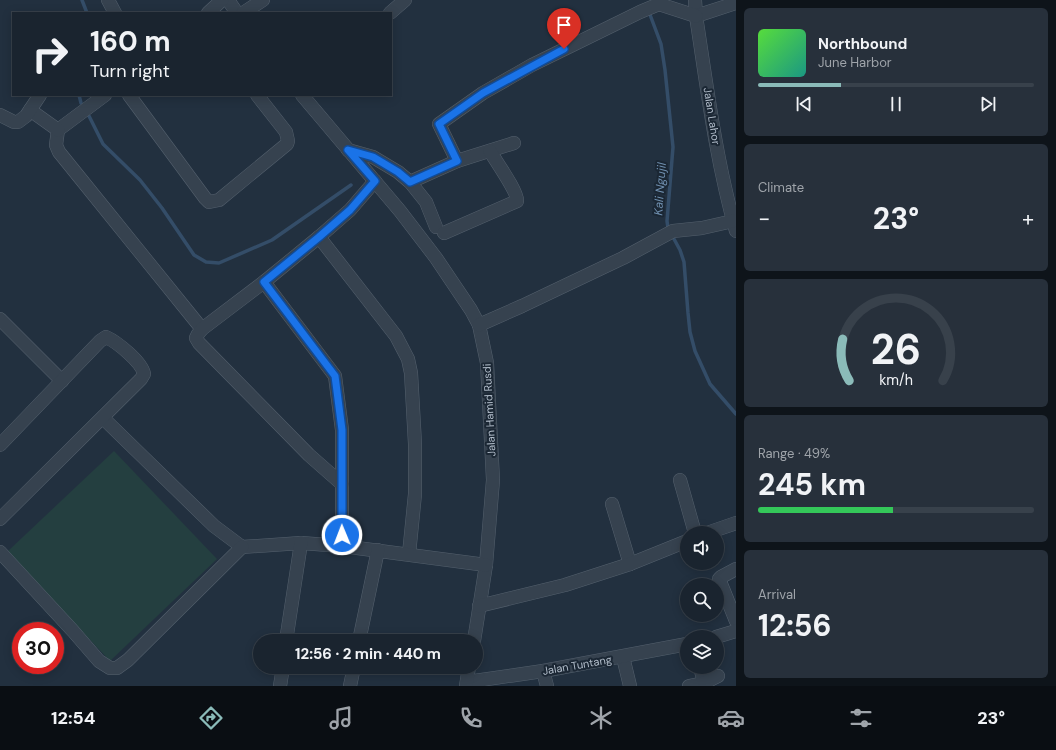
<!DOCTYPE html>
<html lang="en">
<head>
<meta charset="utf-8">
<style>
  :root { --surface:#1a242f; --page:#27303b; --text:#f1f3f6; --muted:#9fa4aa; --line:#38414b; --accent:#8bbbb9 }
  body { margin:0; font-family:"DM Sans",sans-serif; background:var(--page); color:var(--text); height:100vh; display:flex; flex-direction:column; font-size:15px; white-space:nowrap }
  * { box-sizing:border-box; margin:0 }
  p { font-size:13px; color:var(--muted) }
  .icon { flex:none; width:22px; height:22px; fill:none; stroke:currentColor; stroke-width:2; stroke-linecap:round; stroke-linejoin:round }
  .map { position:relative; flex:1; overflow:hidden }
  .drawer { display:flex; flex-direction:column; gap:8px; padding:8px; background:#0e141a; width:320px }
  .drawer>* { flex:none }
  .top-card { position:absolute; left:12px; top:12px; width:380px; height:84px; border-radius:0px; box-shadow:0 2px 10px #0003,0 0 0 1px var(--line); background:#1a242f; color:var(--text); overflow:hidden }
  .controls { position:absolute; left:680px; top:526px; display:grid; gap:8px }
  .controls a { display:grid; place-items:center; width:44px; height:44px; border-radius:50%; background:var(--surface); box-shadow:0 2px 10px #0003,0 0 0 1px var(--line); font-size:20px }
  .speed { position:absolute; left:12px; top:622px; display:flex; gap:8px; font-size:20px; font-weight:700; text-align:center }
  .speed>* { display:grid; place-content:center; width:52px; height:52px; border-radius:50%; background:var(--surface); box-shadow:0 2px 10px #0003,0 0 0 1px var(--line); line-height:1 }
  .speed .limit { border:6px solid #d22; background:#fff; color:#111 }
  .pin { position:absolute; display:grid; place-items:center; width:34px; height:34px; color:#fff; margin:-41px -17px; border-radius:50% 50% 50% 0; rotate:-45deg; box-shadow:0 0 4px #0007 }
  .pin .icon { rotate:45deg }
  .me { position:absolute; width:44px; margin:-22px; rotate:359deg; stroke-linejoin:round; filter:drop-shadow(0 0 3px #0008) }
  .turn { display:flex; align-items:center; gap:14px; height:84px; padding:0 12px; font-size:18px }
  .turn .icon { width:52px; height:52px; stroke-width:2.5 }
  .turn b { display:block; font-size:28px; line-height:34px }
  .big { font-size:30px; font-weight:700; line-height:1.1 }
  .drawer .tile { flex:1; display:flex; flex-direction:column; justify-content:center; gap:6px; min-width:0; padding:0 14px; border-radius:6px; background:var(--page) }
  .drawer .dial { align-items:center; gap:0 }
  .dial svg { height:104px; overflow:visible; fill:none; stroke:var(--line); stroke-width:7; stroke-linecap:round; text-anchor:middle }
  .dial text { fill:var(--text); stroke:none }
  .song { display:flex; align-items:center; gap:12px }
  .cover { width:48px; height:48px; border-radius:6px; background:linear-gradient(135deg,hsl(110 70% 55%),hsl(170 70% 35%)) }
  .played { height:4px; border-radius:2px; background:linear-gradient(90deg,var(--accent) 30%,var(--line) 30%) }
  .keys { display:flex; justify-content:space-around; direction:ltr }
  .heat { display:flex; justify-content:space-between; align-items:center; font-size:22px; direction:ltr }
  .charge { height:6px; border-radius:3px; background:linear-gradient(90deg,#34c759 49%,var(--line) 0) }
  .trip { position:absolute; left:253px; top:634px; width:230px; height:40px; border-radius:20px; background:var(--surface); box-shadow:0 2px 10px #0003,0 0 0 1px var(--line); font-weight:700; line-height:40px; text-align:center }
  .dock { display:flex; height:64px; justify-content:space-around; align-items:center; background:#0a0e13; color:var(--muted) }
  .dock .icon { width:28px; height:28px }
  .dock .current { color:var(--accent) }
  .dock b { font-size:18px; color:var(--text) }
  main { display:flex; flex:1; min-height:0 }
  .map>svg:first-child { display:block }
  .green { fill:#243f40 }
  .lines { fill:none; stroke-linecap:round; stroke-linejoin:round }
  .stream { stroke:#344d68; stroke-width:3.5 }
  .minor-casing { stroke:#54606d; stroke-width:14 }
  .minor { stroke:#36424f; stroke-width:13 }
  .route-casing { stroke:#114b97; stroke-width:10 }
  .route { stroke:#1a73e8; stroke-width:7 }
  .labels { text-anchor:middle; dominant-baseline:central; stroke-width:4; stroke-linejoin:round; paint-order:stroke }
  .street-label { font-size:11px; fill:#b2bdca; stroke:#1b2734 }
  .water-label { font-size:12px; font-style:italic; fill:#7090b0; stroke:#1b2734 }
</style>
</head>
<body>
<main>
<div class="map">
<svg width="736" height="686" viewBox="0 0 736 686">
  <rect width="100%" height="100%" fill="#22303f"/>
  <path class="green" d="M114 451 217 559 110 661 7 552Z"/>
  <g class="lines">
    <g class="stream">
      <path d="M82 0 87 13"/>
      <path d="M649 12 661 44 665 70 673 147 667 221 668 228 680 250 684 262 688 313 690 332 695 351 710 384 736 414"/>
      <path d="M79 95 81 103"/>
      <path d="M89 116 103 144 140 180 162 208 194 255 206 262 219 263 272 240 351 185"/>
    </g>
    <defs>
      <g id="minor">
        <path d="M108 0 115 13"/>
        <path d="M228 0 237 13"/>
        <path d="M695 0 696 16C707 87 716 161 736 231"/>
        <path d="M208 13 222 0"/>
        <path d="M243 13 263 0"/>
        <path d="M390 13 405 0"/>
        <path d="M696 16 736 3"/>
        <path d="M105 95 58 130 56 145 59 152 202 329"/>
        <path d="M129 95 205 198 209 202 219 200 287 144 288 141 286 132 257 95"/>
        <path d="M302 95 400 211 436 258 471 310 479 325 487 363 493 480 486 565 474 641"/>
        <path d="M30 110 58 130"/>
        <path d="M0 115 14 122H18L26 116 40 95"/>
        <path d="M348 150 373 157 398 172 410 182 426 202 436 227"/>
        <path d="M457 161 439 124 483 93 532 65 640 12 659 4 696 16"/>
        <path d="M410 182 457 161 514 143"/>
        <path d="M444 233 517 201C518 192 495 160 490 151"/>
        <path d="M319 237 396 336 408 359 411 373 415 444V494L409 554"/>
        <path d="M264 282 335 376 342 430V546"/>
        <path d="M0 319 62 381"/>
        <path d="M479 325 522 306 623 258 673 231 702 228 733 221"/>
        <path d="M103 418 214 526 242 547 301 543 342 546 486 565"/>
        <path d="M0 445 100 341 106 337C117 342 142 362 144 374L141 379 0 519"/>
        <path d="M680 480 695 533"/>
        <path d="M342 484 309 455 199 343 196 338 198 334 202 329 264 282 319 237 350 210 375 181"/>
        <path d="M612 504 630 564"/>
        <path d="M707 533 736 523"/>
        <path d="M0 552 73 631 99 661 110 668H117L128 660 242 547"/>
        <path d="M736 569 721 577 719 579 736 621"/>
        <path d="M479 606 565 585 630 564 687 541"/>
        <path d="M716 637 736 631"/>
        <path d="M286 641 301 543"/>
        <path d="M359 641 378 550"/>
        <path d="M623 657 630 686"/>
        <path d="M700 667 705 686"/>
        <path d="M543 671 547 686"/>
        <path d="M467 682 543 671 687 644"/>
        <path d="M280 686 283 667"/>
        <path d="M350 686 354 667"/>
        <path d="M466 686 469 667"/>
        <path d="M689 686 704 683 718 676"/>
      </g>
    </defs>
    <use href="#minor" class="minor-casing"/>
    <use href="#minor" class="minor"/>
  </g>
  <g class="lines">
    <defs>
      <path id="route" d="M342 535V430L335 376 264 282 319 237 350 210 375 181 348 150 373 157 398 172 410 182 457 161 439 124 483 93 564 49"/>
    </defs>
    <use href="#route" class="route-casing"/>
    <use href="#route" class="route"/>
  </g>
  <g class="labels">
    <g class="street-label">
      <text transform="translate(712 116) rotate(81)">Jalan Lahor</text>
      <text transform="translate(489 410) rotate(-93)">Jalan Hamid Rusdi</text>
      <text transform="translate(577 665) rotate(-10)">Jalan Tuntang</text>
    </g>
    <g class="water-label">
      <text transform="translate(660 189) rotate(-86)">Kali Ngujil</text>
    </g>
  </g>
</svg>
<div class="controls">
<a><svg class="icon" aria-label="sound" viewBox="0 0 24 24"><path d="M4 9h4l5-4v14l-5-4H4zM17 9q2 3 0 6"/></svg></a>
<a><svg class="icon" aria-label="search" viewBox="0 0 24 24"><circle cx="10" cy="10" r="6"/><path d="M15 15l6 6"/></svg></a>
<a><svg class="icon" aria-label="layers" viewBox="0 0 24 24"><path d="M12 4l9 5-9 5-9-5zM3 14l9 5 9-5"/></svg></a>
</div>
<div class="speed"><div class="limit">30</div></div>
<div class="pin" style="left:564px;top:49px;background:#d93025"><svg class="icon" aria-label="arrive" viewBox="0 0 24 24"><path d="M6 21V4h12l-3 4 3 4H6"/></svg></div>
<svg class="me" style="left:342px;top:535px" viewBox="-20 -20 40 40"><circle r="17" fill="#1a73e8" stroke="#fff" stroke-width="3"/><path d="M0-11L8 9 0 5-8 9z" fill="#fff"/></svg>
<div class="trip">12:56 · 2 min · 440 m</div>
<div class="top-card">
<div class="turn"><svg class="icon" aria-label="right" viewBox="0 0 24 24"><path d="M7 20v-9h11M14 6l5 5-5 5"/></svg><div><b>160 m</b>Turn right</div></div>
</div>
</div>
<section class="drawer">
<div class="tile">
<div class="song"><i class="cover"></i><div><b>Northbound</b><p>June Harbor</p></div></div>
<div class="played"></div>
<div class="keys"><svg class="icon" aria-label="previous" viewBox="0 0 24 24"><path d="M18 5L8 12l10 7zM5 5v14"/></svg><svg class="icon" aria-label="pause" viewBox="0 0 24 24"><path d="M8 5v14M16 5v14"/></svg><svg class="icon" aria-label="next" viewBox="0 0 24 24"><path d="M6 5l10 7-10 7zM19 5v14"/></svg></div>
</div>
<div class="tile"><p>Climate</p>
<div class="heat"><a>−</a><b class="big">23°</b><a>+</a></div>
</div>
<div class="tile dial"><svg viewBox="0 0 100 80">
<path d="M14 69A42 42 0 1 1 86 69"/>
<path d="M14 69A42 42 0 0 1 9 37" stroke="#8bbbb9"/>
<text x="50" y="56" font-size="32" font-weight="700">26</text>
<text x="50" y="72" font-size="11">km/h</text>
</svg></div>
<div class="tile"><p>Range · 49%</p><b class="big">245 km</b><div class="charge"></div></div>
<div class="tile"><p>Arrival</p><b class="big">12:56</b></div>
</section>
</main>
<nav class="dock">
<b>12:54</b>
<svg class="icon current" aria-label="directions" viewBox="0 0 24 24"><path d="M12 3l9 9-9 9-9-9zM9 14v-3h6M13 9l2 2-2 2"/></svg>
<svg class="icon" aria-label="music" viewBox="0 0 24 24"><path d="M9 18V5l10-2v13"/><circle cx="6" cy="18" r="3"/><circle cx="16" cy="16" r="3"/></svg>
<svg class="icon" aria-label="phone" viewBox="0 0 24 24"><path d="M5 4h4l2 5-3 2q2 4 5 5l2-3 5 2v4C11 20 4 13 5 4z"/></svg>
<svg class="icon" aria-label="climate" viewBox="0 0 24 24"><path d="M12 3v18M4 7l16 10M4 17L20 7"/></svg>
<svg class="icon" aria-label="car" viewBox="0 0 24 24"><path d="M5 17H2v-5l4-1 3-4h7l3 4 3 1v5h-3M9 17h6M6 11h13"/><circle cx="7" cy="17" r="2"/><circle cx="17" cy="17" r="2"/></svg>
<svg class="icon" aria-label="filters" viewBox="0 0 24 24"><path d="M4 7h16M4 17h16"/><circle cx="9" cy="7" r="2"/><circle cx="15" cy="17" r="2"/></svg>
<b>23°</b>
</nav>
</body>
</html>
